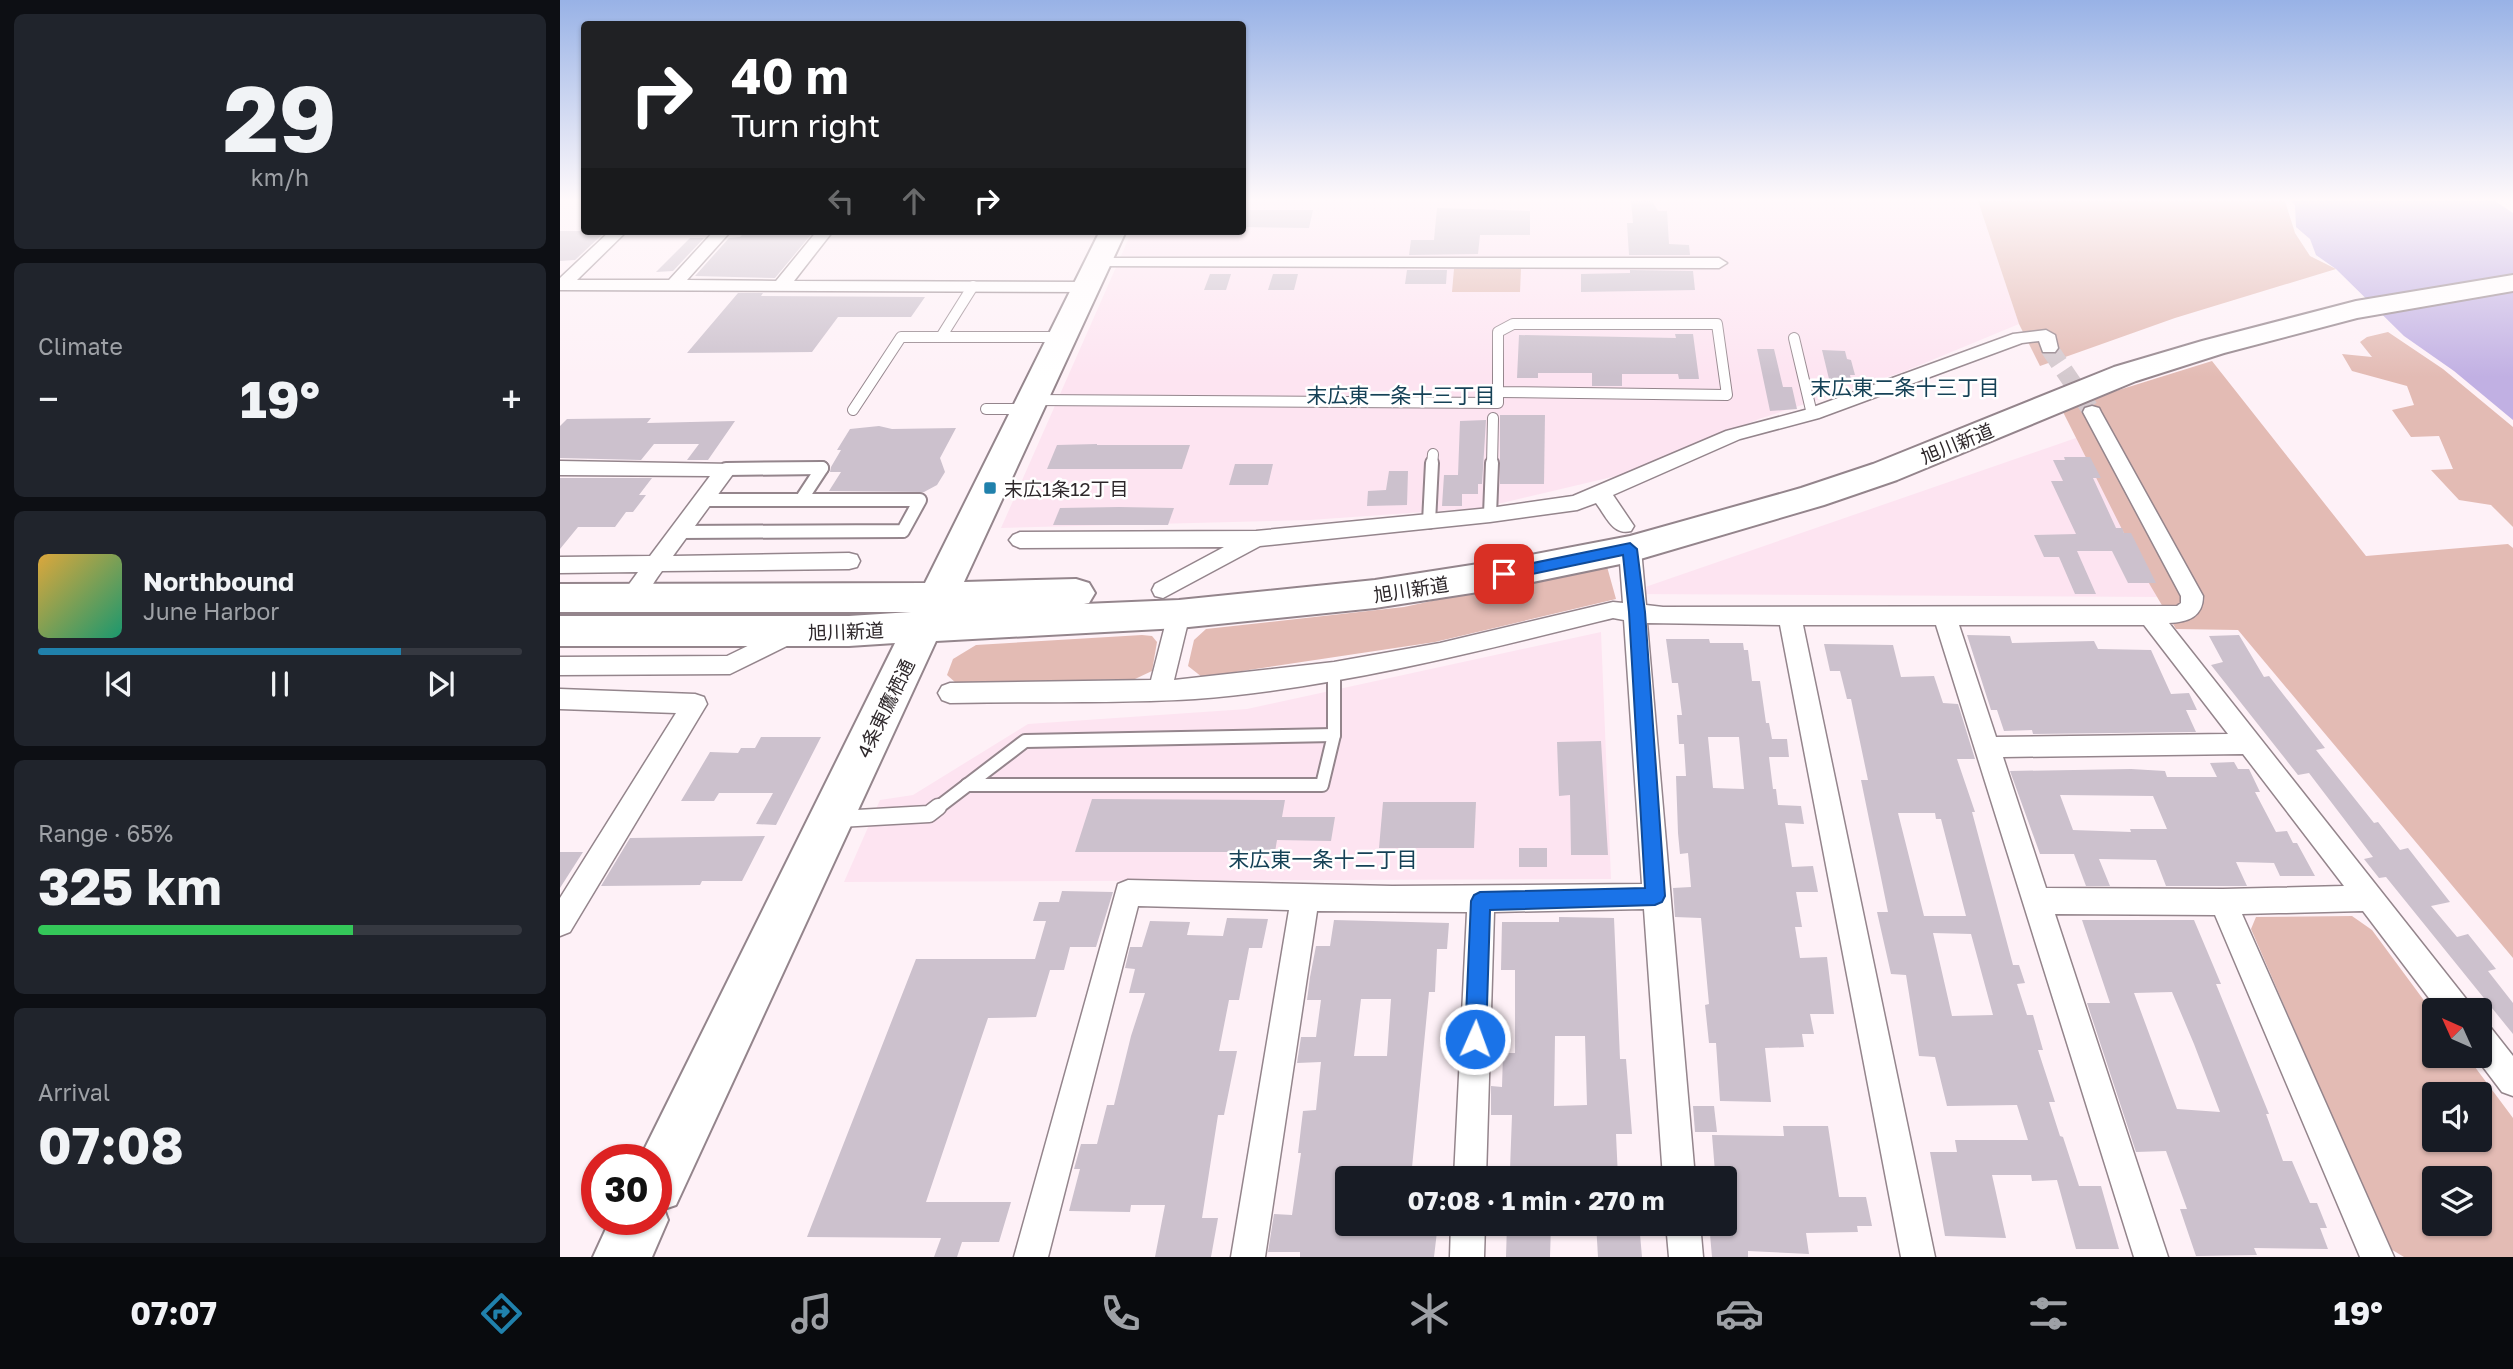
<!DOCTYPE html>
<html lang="en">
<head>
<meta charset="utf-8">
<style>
  :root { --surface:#171b24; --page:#20242c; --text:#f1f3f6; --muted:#9ea1a6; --line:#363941; --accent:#2081ac }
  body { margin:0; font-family:"Golos Text","Noto Sans JP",sans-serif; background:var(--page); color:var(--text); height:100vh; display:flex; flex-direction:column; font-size:26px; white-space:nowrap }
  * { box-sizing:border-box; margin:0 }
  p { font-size:23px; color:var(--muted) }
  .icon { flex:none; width:38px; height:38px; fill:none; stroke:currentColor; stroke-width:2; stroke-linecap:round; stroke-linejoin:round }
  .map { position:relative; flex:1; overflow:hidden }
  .panel { display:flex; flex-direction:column; gap:14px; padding:14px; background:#0d0f14; width:560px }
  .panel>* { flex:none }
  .guide { position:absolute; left:21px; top:21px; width:665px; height:214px; border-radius:7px; box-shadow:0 2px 5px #0004; background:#202124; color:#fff; overflow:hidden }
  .needle { width:46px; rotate:315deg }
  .controls { position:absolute; left:1862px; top:998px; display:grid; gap:14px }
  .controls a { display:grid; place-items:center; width:70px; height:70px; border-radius:7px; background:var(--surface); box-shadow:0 2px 5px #0004; font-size:35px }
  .speed { position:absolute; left:21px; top:1144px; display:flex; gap:14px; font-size:35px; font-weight:700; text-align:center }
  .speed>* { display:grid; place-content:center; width:91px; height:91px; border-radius:50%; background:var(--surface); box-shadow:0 2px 5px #0004; line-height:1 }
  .speed .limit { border:10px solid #d22; background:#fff; color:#111 }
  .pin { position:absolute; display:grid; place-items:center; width:60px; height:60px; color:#fff; margin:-30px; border-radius:14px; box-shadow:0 4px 10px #0006 }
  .me { position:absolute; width:77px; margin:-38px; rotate:2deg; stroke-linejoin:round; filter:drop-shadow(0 0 5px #0008) }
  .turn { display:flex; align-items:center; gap:24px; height:147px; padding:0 35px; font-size:32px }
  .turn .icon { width:91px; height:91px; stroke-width:2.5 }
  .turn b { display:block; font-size:49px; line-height:60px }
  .lanes { display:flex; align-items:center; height:66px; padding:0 35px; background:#0003; justify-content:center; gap:35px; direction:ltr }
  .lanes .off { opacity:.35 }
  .big { font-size:52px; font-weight:700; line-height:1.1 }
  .panel .card { flex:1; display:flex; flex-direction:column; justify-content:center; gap:10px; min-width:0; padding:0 24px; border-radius:10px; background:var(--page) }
  .panel .dial { align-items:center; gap:0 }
  .dial b { font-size:91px; line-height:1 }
  .song { display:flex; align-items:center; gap:21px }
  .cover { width:84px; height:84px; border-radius:10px; background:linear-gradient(135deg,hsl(40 70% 55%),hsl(160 70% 35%)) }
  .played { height:7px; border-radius:4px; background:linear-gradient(90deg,var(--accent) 75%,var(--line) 75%) }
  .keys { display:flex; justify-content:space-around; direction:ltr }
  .heat { display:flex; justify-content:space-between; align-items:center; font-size:38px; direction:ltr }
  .charge { height:10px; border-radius:5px; background:linear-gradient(90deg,#34c759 65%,var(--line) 0) }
  .trip { position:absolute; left:775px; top:1166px; width:402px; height:70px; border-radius:7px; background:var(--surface); box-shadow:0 2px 5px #0004; font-weight:700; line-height:70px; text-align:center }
  .menu { display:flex; height:112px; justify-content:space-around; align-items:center; background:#090b0e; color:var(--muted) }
  .menu .icon { width:49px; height:49px }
  .menu .active { color:var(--accent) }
  .menu b { font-size:32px; color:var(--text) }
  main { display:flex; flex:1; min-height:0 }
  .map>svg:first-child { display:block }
  .built { fill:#fde4f1 }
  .green { fill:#e3bbb4; fill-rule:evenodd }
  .water { fill:#c1b0e3 }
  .building { fill:#ccc1cd; fill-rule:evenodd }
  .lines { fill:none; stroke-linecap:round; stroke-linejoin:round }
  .minor-tunnel { stroke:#d4c9ce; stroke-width:18; stroke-dasharray:18 9; stroke-linecap:butt }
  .service-far2-casing { stroke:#94858c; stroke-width:12 }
  .service-far1-casing { stroke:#94858c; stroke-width:16 }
  .service-casing { stroke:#94858c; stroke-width:19 }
  .minor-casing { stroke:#94858c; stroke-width:3 }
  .trunk-casing { stroke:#94858c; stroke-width:4 }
  .service-far2 { stroke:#fff; stroke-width:10 }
  .service-far1 { stroke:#fff; stroke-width:12 }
  .service { stroke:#fff; stroke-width:16 }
  .minor { fill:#fff; fill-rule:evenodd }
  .trunk { fill:#fff; fill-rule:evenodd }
  .route { fill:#1a73e8; stroke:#114b97; stroke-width:2 }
  .poi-dot { fill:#2081ac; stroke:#fff; stroke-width:2.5 }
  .labels { text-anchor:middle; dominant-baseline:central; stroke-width:5; stroke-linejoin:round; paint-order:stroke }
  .street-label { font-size:19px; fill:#2e282b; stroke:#fff }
  .poi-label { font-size:19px; fill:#2e282b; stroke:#fff; text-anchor:start }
  .neighbourhood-label { font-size:21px; fill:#164257; stroke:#fff }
</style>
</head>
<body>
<main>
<section class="panel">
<div class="card dial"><b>29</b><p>km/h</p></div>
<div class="card"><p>Climate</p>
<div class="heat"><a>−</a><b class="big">19°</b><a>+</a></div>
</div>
<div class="card">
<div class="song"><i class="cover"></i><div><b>Northbound</b><p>June Harbor</p></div></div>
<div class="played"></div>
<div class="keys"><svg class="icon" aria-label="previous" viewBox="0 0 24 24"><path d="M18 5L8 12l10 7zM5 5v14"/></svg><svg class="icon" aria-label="pause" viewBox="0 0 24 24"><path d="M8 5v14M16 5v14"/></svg><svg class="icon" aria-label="next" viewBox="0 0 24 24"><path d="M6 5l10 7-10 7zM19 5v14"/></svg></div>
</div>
<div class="card"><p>Range · 65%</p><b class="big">325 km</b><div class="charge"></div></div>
<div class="card"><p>Arrival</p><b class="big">07:08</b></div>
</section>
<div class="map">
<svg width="1953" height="1257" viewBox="0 0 1953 1257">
  <rect width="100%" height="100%" fill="#fef1f7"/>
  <g class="built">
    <path d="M683 201H1418L1459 324 1343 372 1199 419 1069 473 921 508 750 520 441 528 572 231H682Z"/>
    <path d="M1516 438 1597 597 1065 594Z"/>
    <path d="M1041 632 1051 879 284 882 320 800 353 795 468 724 687 709Z"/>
  </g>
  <g class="green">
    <path d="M1418 201H1725L1735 233 1750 256 1776 269 1615 318 1480 366 1459 324Z"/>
    <path d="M894 269H961L960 292H892Z"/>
    <path d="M1828 332 1883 369 1953 427V527L1931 505 1899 500 1871 470 1893 469 1879 436 1851 437 1832 410 1854 405 1847 386 1792 371 1782 354 1812 357 1800 342 1807 337Z"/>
    <path d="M1652 361 1806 556 1948 544 1953 548V958L1678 630 1616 629 1590 585 1501 408Z"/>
    <path d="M1046 563 1056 599 875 642 642 677 628 666 634 640 646 629 844 607Z"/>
    <path d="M582 635 592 636 597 642 592 671 575 679 396 683 387 675 393 659 416 645Z"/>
    <path d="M1792 916 1812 930 1874 1014V1055H1906L1953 1118V1257H1844L1829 1248 1691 929 1696 917ZM1874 1094H1920V1139H1874ZM1874 1178H1920V1223H1874Z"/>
  </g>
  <path class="water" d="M1731 201H1935L1953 213V420L1894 371 1844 336 1776 269 1756 255 1750 239 1736 227 1735 205Z"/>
  <g class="building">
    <path d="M1071 201H1092L1098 211H1107L1109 244 1129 245 1130 255H1069L1067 223H1073Z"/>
    <path d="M877 208 970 211V235H920L918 254 849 255 851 240H874Z"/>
    <path d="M682 210H753L749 228 682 227Z"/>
    <path d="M0 231H46L15 260 0 261Z"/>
    <path d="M186 231H254L215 278 135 276 169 238 180 237Z"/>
    <path d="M130 238H144L113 271 96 272Z"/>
    <path d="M847 270H887L886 284H845Z"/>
    <path d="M1070 270 1133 271 1135 290 1021 292V274L1070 273Z"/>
    <path d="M650 274H671L666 290H644Z"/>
    <path d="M713 274H738L734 290H708Z"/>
    <path d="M178 293H203L201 296 365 297 351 317H278L252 352 127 353Z"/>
    <path d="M1115 334H1133L1139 379H1119L1118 374H1062V386H1032V373H978V378H957L959 335 1116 338Z"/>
    <path d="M1197 349H1214L1223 387H1232L1237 409 1210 411Z"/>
    <path d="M1262 350 1285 351 1287 359 1291 360 1295 375H1290L1291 379H1269Z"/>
    <path d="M940 415H985L984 484H940Z"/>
    <path d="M91 418 87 423 175 421 148 460H127L139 444H94L81 460 0 458V426L7 419Z"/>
    <path d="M926 420 922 484H918V494H902V506H882L884 475H898L900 421Z"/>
    <path d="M319 426 332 429 396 428 380 458 385 472 377 485 364 492 269 491 281 472H270L271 467 281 450H277L290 429Z"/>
    <path d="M537 444V445H630L622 469H487L497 445Z"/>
    <path d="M1504 457H1530L1541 478H1533L1556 528H1562L1564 533H1571L1596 583H1568L1552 551H1517L1536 594H1515L1499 557H1484L1474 535 1516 534 1491 481H1503L1493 460H1505Z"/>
    <path d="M675 464H713L708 485H669Z"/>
    <path d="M829 471H848L847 505 807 506 808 491 826 490Z"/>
    <path d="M0 478H92L79 495H86L73 512H66L55 527H18L0 549Z"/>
    <path d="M500 508 559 507 614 508 608 525H493Z"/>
    <path d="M1407 635 1450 636 1452 643 1534 641 1538 649 1591 650 1611 694 1629 693 1637 710H1626L1636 732 1473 734 1472 730 1444 731 1437 710H1431Z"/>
    <path d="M1679 635 1704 677 1709 676 1765 748 1756 750 1814 823 1818 822 1840 850 1848 848 1890 902 1871 906 1897 937 1908 934 1936 969 1928 971 1953 1003V1034L1826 877 1819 878 1804 859 1813 857 1749 773 1738 775 1651 665 1663 662 1649 636Z"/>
    <path d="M1106 639H1149L1150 643H1183L1184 650H1188L1192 681H1200L1206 723H1209L1212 739H1227L1229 757H1209L1213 789H1216L1218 805 1241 806 1244 824 1225 823 1232 867 1253 866 1258 892H1236L1242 927H1235L1240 958 1267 957 1274 1014H1250L1254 1034H1242L1244 1047 1205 1048 1211 1102 1160 1101 1156 1043H1149L1145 1005 1149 1004 1141 918 1115 917 1113 888 1131 887 1128 853 1120 854 1118 833 1116 776H1126L1124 744H1119L1117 715H1122L1118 683H1112ZM1148 737H1179L1184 789 1153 788Z"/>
    <path d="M1264 644 1333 645 1341 677 1374 676 1383 703 1398 704 1415 759H1397L1415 812H1412L1453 965H1459L1465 983 1457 984 1467 1015H1473L1483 1050H1478L1495 1102H1489L1500 1136 1503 1137 1519 1186H1541L1559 1249H1516L1497 1180 1472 1181 1471 1175H1432L1446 1238 1385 1236 1370 1152H1397L1395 1140H1468L1457 1105 1387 1106 1375 1057 1359 1056 1346 975 1331 974 1317 912H1328L1301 780H1308L1291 699H1287L1280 671H1270ZM1338 813H1375L1376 819H1381L1406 916H1364ZM1373 933 1411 934 1433 1015 1392 1016Z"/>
    <path d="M201 737H261L216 825 196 824 213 793H159L154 801H121L150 752 178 753 181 748H195Z"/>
    <path d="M1041 741 1048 855H1011L1010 795 999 796 997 742Z"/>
    <path d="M1674 762 1678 769H1689L1700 792H1695L1716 832 1727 831 1733 843H1737L1755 876H1720L1714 863 1676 862 1687 886H1606L1596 860 1539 859 1550 886H1526L1514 854H1480L1450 771 1571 769 1605 771 1607 777H1657L1650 763ZM1500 795 1593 796 1607 829H1570L1571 832 1513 830Z"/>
    <path d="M532 799 725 800 722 817H775L771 841 717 840 715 852H515Z"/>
    <path d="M823 802H916L914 848H819Z"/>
    <path d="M205 836 182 881H142L140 885 41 886 70 838Z"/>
    <rect x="959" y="848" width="28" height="19"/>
    <path d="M0 852H23L0 888Z"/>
    <path d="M502 891 553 892 536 947H510L504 970H490L476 1017 428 1018 366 1202H451L439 1242H402L397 1257H374L381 1238 247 1237 356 959H475L486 921H473L479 902H499Z"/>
    <path d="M999 917 1054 918 1060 1059H1066L1072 1134H1056L1058 1178H960V1169L950 1170 952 1115H931V1086L942 1087 943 1053H955V970H941L942 922H999ZM995 1036H1025L1027 1105 994 1106Z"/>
    <path d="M667 918 708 919 702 948H689L679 1000H669L659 1051H677L664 1115H658L642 1218H658L651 1257H595L605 1205H571L570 1212 509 1211 520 1169H514L521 1144H537L547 1105H554L571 1036 585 993H569L575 969 565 968 570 947H582L590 921 630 922 627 935 663 936Z"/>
    <path d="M774 920 889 923 887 949H877L875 992H869L851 1178H786L780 1221H788V1223H878L874 1257H740V1252H708L714 1214 732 1215 741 1153H738L743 1111 756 1110 761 1062 737 1063 741 1037H756L761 1000H747L750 977 756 946H770ZM801 999H831L827 1056H794Z"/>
    <path d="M1522 920H1634L1661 984H1656L1709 1114H1706L1723 1161H1732L1750 1203H1757L1767 1228H1760L1768 1249 1694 1248 1697 1255 1636 1256 1620 1209H1627L1606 1151 1576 1152 1527 1003H1550ZM1612 992 1634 1044 1660 1112 1617 1109 1574 993Z"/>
    <path d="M1133 1106H1154L1157 1132H1135Z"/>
    <path d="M1223 1126H1268L1279 1197H1306L1312 1226H1297L1298 1232 1246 1233 1249 1254 1188 1251V1257H1152L1149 1223H1166V1172H1155L1152 1135 1224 1136Z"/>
    <path d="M947 1223H991L990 1257H946Z"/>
    <path d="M1036 1223H1079L1082 1257H1038Z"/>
  </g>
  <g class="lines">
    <path class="minor-tunnel" d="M1489 348 1532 412"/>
    <defs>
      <g id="service-far2">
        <path d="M953 324H1157L1167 395 938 392V332Z"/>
        <path d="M381 337 413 286"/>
        <path d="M1234 338 1252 414"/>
        <path d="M472 400 938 403V392"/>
        <path d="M426 409H467"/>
        <path d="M293 410 341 337H502"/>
        <path d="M872 465 873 454"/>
        <path d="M932 465 933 418"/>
      </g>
      <g id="service-far1">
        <path d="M166 469 262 468"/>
        <path d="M143 500H241L262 468"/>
        <path d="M930 515 932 463"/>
        <path d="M869 522 872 463"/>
        <path d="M119 532 343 531 360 500H241"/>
        <path d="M407 785H762L774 735V671"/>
        <path d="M376 809 465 741 774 735"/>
      </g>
      <path id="service" d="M279 819 369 814 378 807"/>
      <g id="minor">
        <path d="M50 231H67L17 280H109L154 231H171L127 280 216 281 257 231H273L234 281 527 282 535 287 527 292 0 290V278Z"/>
        <path d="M538 258H1159L1167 263 1159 268 532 266 530 263Z"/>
        <path d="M1486 330 1495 335 1498 348 1495 352H1483L1479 341 1462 343 1259 418 1180 439 1053 495 1074 526 1071 531C1053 536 1046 516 1036 503L1017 510 930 522 700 546 603 598 595 596 592 590 595 584 664 547 460 548 453 545 449 540 453 535 460 532 696 531 930 508 1013 496 1166 431 1245 410 1453 334Z"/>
        <path d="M1532 406 1539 408 1541 412 1643 596C1643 617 1628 622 1609 623L1907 1000 1912 1010H1878L1803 911 1682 914 1834 1257H1800L1655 915 1495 914 1608 1257H1574L1376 625H1243L1375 1257H1341L1220 625 1087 623 1135 1178H1103L1084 909 934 912 926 1178H894L907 912 757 911 705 1257H671L729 910 578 906 488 1257H454L558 884 568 880 832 886 1082 884 1064 620 1053 618C916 652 776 688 635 699 554 704 471 701 390 703L382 700 378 693 382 686 390 683 591 680 608 614 611 608 619 605 627 608 630 614 614 680 774 662 880 643 1053 602 1063 603 1059 549 1062 544 1070 541 1078 544 1081 549 1086 605 1103 607 1617 606 1621 603V596L1523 412 1525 408ZM1399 625H1584L1668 734 1436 737ZM1683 754 1784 886 1663 889 1486 888 1443 757Z"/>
        <path d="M0 461 173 464 176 469 173 474 113 556 289 553 297 555 300 561 297 567 289 569 102 571C91 585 81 610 62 604L59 598 78 572 0 573V557L90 556 150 476 0 475Z"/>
        <path d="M235 623 243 626 246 632 243 638 170 674 0 675V657L167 656Z"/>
        <path d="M0 689 135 694 144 697 147 704 10 932 0 936V898L116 713 0 709Z"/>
        <path d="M1920 1024 1931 1028 1953 1056V1096L1942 1092 1914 1055H1920Z"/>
        <path d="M891 1223H925L924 1257H890Z"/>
        <path d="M1106 1223H1140L1143 1257H1109Z"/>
      </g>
      <path id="trunk" d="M540 231H566L404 582 516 579 529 583 535 593 529 603 524 604 619 600 815 580 944 560 1070 536 1241 488 1313 464 1554 367 1642 341 1796 301 1953 275V291L1797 318 1664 353 1576 381 1337 480 1264 505 1070 562 944 588 815 608 619 628 376 641 116 1205 104 1209 108 1220 92 1257H33L50 1220H96V1160H79L335 643 289 646H0V616H289L351 612H0V584L365 583Z"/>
    </defs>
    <use href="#service-far2" class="service-far2-casing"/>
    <use href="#service-far1" class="service-far1-casing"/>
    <use href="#service" class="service-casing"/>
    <use href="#minor" class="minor-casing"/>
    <use href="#trunk" class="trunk-casing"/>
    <use href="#service-far2" class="service-far2"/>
    <use href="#service-far1" class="service-far1"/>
    <use href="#service" class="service"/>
    <use href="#minor" class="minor"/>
    <use href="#trunk" class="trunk"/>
  </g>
  <linearGradient id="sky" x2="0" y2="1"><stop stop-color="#98b2e6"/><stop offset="0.53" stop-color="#fff9fb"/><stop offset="1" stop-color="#fff9fb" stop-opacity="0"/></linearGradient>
  <rect width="1953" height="377" fill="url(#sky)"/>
  <path class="route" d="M1070 543 1077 549 1085 612 1105 896 1102 902 1095 905 930 910 926 1039 923 1047 915 1050 908 1047 905 1039 911 901 914 895 920 892 1085 888 1069 612 1063 555 944 580 936 574 944 569Z"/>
  <rect class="poi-dot" x="423" y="481" width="14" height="14" rx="3.5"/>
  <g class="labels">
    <g class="street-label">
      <text transform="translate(1397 443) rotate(-22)">旭川新道</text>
      <text transform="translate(851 589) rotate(-9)">旭川新道</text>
      <text transform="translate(286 631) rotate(-2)">旭川新道</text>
      <text transform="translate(325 708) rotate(-64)">4条東鷹栖通</text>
    </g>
    <g class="poi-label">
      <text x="444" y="488">末広1条12丁目</text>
    </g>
    <g class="neighbourhood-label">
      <text x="1345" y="387">末広東二条十三丁目</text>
      <text x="841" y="395">末広東一条十三丁目</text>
      <text x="763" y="859">末広東一条十二丁目</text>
    </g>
  </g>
</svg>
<div class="controls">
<a><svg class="needle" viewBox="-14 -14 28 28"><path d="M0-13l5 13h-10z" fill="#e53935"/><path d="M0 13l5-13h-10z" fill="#9ea1a6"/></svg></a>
<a><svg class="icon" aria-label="sound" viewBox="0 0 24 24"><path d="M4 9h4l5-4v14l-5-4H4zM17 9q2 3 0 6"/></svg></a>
<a><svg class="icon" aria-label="layers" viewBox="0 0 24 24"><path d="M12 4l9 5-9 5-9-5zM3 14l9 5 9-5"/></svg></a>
</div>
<div class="speed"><div class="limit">30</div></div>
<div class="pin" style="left:944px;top:574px;background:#d93025"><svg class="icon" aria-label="arrive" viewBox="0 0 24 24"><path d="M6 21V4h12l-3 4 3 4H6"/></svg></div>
<svg class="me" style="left:915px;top:1039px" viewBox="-20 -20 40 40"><circle r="17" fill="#1a73e8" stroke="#fff" stroke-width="3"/><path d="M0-11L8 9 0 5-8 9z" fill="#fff"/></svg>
<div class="trip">07:08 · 1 min · 270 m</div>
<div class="guide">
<div class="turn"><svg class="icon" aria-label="right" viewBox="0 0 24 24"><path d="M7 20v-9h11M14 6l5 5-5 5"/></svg><div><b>40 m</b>Turn right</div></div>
<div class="lanes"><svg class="icon off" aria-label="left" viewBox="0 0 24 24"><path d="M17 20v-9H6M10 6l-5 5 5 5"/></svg><svg class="icon off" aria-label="ahead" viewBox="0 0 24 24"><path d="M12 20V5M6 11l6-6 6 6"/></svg><svg class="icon" aria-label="right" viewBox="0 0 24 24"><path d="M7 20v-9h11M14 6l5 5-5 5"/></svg></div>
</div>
</div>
</main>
<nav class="menu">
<b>07:07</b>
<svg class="icon active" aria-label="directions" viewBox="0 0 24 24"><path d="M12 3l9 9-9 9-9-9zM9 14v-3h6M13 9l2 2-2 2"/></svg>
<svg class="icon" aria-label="music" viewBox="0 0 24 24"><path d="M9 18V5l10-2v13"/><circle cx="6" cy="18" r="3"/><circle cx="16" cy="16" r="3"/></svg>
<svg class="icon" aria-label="phone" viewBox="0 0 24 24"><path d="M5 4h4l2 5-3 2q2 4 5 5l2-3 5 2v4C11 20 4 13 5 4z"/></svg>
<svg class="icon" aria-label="climate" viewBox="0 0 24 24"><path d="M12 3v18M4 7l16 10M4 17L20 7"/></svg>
<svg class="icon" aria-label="car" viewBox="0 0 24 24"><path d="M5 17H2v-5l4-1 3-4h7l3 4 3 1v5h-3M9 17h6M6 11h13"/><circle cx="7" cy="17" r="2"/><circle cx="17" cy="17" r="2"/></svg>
<svg class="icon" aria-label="filters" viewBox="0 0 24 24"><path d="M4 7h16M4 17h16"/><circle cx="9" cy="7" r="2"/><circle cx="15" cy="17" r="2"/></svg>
<b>19°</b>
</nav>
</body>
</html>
